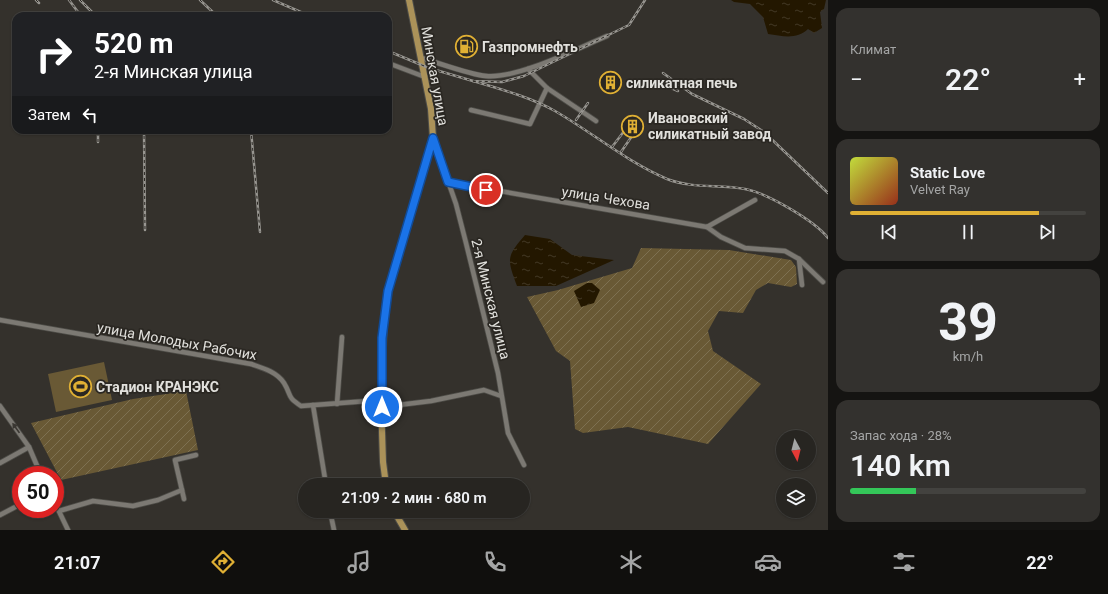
<!DOCTYPE html>
<html lang="ru">
<head>
<meta charset="utf-8">
<style>
  :root { --surface:#272521; --page:#33312e; --text:#f1f3f6; --muted:#a4a5a5; --line:#43423f; --accent:#e0b034 }
  body { margin:0; font-family:Roboto,sans-serif; background:var(--page); color:var(--text); height:100vh; display:flex; flex-direction:column; font-size:15px; white-space:nowrap }
  * { box-sizing:border-box; margin:0 }
  p { font-size:13px; color:var(--muted) }
  .icon { flex:none; width:22px; height:22px; fill:none; stroke:currentColor; stroke-width:2; stroke-linecap:round; stroke-linejoin:round }
  .map { position:relative; flex:1; overflow:hidden }
  .sheet { display:flex; flex-direction:column; gap:8px; padding:8px; background:#151412; width:280px }
  .sheet>* { flex:none }
  .guide { position:absolute; left:12px; top:12px; width:380px; height:122px; border-radius:12px; box-shadow:0 1px 3px #0004,0 0 0 1px var(--line); background:#202124; color:#fff; overflow:hidden }
  .needle { width:26px; rotate:173deg }
  .controls { position:absolute; left:776px; top:430px; display:grid; gap:8px }
  .controls a { display:grid; place-items:center; width:40px; height:40px; border-radius:50%; background:var(--surface); box-shadow:0 1px 3px #0004,0 0 0 1px var(--line); font-size:20px }
  .speed { position:absolute; left:12px; top:466px; display:flex; gap:8px; font-size:20px; font-weight:700; text-align:center }
  .speed>* { display:grid; place-content:center; width:52px; height:52px; border-radius:50%; background:var(--surface); box-shadow:0 1px 3px #0004,0 0 0 1px var(--line); line-height:1 }
  .speed .limit { border:6px solid #d22; background:#fff; color:#111 }
  .pin { position:absolute; display:grid; place-items:center; width:34px; height:34px; color:#fff; margin:-17px; border:2px solid #fff; border-radius:50%; box-shadow:0 1px 4px #0007 }
  .me { position:absolute; width:44px; margin:-22px; rotate:0deg; stroke-linejoin:round; filter:drop-shadow(0 0 3px #0008) }
  .turn { display:flex; align-items:center; gap:14px; height:84px; padding:0 16px; font-size:18px }
  .turn .icon { width:52px; height:52px; stroke-width:2.5 }
  .turn b { display:block; font-size:28px; line-height:34px }
  .then { display:flex; align-items:center; height:38px; padding:0 16px; background:#0003; gap:8px; font-size:15px }
  .big { font-size:30px; font-weight:600; line-height:1.1 }
  .sheet .tile { flex:1; display:flex; flex-direction:column; justify-content:center; gap:6px; min-width:0; padding:0 14px; border-radius:12px; background:var(--page) }
  .sheet .dial { align-items:center; gap:0 }
  .dial b { font-size:52px; line-height:1 }
  .song { display:flex; align-items:center; gap:12px }
  .cover { width:48px; height:48px; border-radius:6px; background:linear-gradient(135deg,hsl(70 70% 55%),hsl(10 70% 35%)) }
  .played { height:4px; border-radius:2px; background:linear-gradient(90deg,var(--accent) 80%,var(--line) 80%) }
  .keys { display:flex; justify-content:space-around; direction:ltr }
  .heat { display:flex; justify-content:space-between; align-items:center; font-size:22px; direction:ltr }
  .charge { height:6px; border-radius:3px; background:linear-gradient(90deg,#34c759 28%,var(--line) 0) }
  .trip { position:absolute; left:298px; top:478px; width:232px; height:40px; border-radius:20px; background:var(--surface); box-shadow:0 1px 3px #0004,0 0 0 1px var(--line); font-weight:600; line-height:40px; text-align:center }
  .tabs { display:flex; height:64px; justify-content:space-around; align-items:center; background:#100f0d; color:var(--muted) }
  .tabs .icon { width:28px; height:28px }
  .tabs .on { color:var(--accent) }
  .tabs b { font-size:18px; color:var(--text) }
  main { display:flex; flex:1; min-height:0 }
  .map>svg:first-child { display:block }
  .garden { fill:url(#garden-furrows) }
  .pitch { fill:#695935 }
  .water { fill:url(#water-ripples) }
  .lines { fill:none; stroke-linecap:round; stroke-linejoin:round }
  .minor-casing { stroke:#4e4d48; stroke-width:6 }
  .major-casing { stroke:#4e4d48; stroke-width:8 }
  .minor { stroke:#7c7973; stroke-width:4.5 }
  .major { stroke:#ab9259; stroke-width:6 }
  .rail-casing { stroke:#989691; stroke-width:2.5 }
  .rail { stroke:#2a2722; stroke-width:1; stroke-dasharray:3; stroke-linecap:butt }
  .oneway { fill:#3a3732 }
  .route-casing { stroke:#114b97; stroke-width:10 }
  .route { stroke:#1a73e8; stroke-width:7 }
  .labels { text-anchor:middle; dominant-baseline:central; stroke-width:3.5; stroke-linejoin:round; paint-order:stroke }
  .poi-label { font-size:14px; font-weight:bold; fill:#e1e0dc; stroke:#2a2722; text-anchor:start }
  .street-label { font-size:14px; fill:#e1e0dc; stroke:#2a2722 }
</style>
</head>
<body>
<main>
<div class="map">
<svg width="828" height="530" viewBox="0 0 828 530">
  <defs>
    <pattern id="garden-furrows" width="10" height="10" patternUnits="userSpaceOnUse"><rect width="10" height="10" fill="#695935"/><path d="M-1 1l2-2M0 10L10 0M9 11l2-2" fill="none" stroke="#7e7152"/></pattern>
    <pattern id="water-ripples" width="26" height="14" patternUnits="userSpaceOnUse"><rect width="26" height="14" fill="#231700"/><path d="M2 4q2-2 4 0t4 0M15 11q2-2 4 0t4 0" fill="none" stroke="#433825"/></pattern>
  </defs>
  <rect width="100%" height="100%" fill="#34312c"/>
  <g class="garden">
    <path d="M641 248 729 250 791 260 796 267 797 284 791 287 768 283 756 290 743 313 719 311 708 331 713 351 761 384 708 444 628 427 583 433 575 429 570 361 556 351 527 297 558 290 632 268Z"/>
    <path d="M186 391 198 450 61 480 31 423 133 399Z"/>
  </g>
  <path class="pitch" d="M104 362 112 400 56 412 48 374Z"/>
  <g class="water">
    <path d="M731 0H826L824 9 820 12 822 28 814 33 808 29C797 40 782 36 768 34L763 17 750 4 734 2Z"/>
    <path d="M525 235 550 239 572 255 614 260 556 286H517C507 259 506 257 525 235Z"/>
    <path d="M587 283H592L600 290 594 303 581 307 574 291Z"/>
  </g>
  <g class="lines">
    <defs>
      <g id="minor">
        <path d="M421 58C440 63 467 74 486 76 518 79 576 49 607 36"/>
        <path d="M388 63 425 77"/>
        <path d="M547 88 596 121"/>
        <path d="M471 110 530 124 547 88 528 69"/>
        <path d="M433 138 456 204 466 243 498 373 508 433 524 465"/>
        <path d="M448 182 707 227 755 200"/>
        <path d="M707 227 721 237 745 248 785 251 799 259 802 285"/>
        <path d="M799 259 823 282"/>
        <path d="M0 320 251 364C263 368 277 372 284 383 292 396 286 396 301 406L381 400"/>
        <path d="M337 404 342 337"/>
        <path d="M313 405 326 485"/>
        <path d="M0 406 29 447 41 475"/>
        <path d="M382 407 431 401 484 390 501 396"/>
        <path d="M0 463 29 447"/>
        <path d="M184 499 175 460 196 455"/>
        <path d="M55 503 68 530"/>
        <path d="M59 511 93 501 133 506 158 500 182 490"/>
        <path d="M330 511 334 530"/>
        <path d="M395 514 405 511"/>
        <path d="M0 515 21 504"/>
      </g>
      <g id="major">
        <path d="M386 485 383 462 381 400 384 321 388 291 433 138 431 109 409 0"/>
        <path d="M394 511 405 530"/>
      </g>
    </defs>
    <use href="#minor" class="minor-casing"/>
    <use href="#major" class="major-casing"/>
    <use href="#minor" class="minor"/>
    <use href="#major" class="major"/>
    <defs>
      <g id="rail">
        <path d="M36 0 39 3"/>
        <path d="M69 0 81 16"/>
        <path d="M80 0 96 16"/>
        <path d="M200 0 217 16"/>
        <path d="M273 0 310 16"/>
        <path d="M388 51 429 68 473 81 502 82 524 76 629 25 645 0"/>
        <path d="M663 73 692 94 744 119 764 132 828 193"/>
        <path d="M473 81C500 89 530 97 555 111 593 133 627 162 667 179 693 189 719 184 745 189 767 193 815 221 828 238"/>
        <path d="M664 85 678 91"/>
        <path d="M576 120 588 103"/>
        <path d="M144 130 145 230"/>
        <path d="M251 130 260 232"/>
        <path d="M98 142V130"/>
        <path d="M612 147 625 130"/>
        <path d="M621 152 632 136"/>
      </g>
    </defs>
    <use href="#rail" class="rail-casing"/>
    <use href="#rail" class="rail"/>
  </g>
  <defs><path id="oneway-solid" d="M-6-.8H1V-3.2L6.5 0L1 3.2V.8H-6Z"/></defs>
  <use class="oneway" href="#oneway-solid" transform="translate(16 428) rotate(-125)"/>
  <g class="lines">
    <defs>
      <path id="route" d="M382 407V338L388 291 433 138 448 182 486 190"/>
    </defs>
    <use href="#route" class="route-casing"/>
    <use href="#route" class="route"/>
  </g>
  <defs>
    <symbol id="fuel-ring" viewBox="-11 -11 22 22"><circle r="9.5" fill="#2a2722" stroke="#e0b034" stroke-width="1.5"/><path d="M-5.5-6h7V0h2V4h1.3V-2.5L3-4.5l.8-.8L6-3V5H2.5V1h-1V6h-7ZM-4.2-4.7v3.2H.2V-4.7Z" fill="#e0b034"/></symbol>
    <symbol id="building-ring" viewBox="-11 -11 22 22"><circle r="9.5" fill="#2a2722" stroke="#e0b034" stroke-width="1.5"/><path d="M-4-6H4V6H1V3H-1V6H-4ZM-2.5-4.3h1.7v1.8h-1.7ZM.8-4.3h1.7v1.8H.8ZM-2.5-1h1.7V.8h-1.7ZM.8-1h1.7V.8H.8Z" fill="#e0b034"/></symbol>
    <symbol id="stadium-ring" viewBox="-11 -11 22 22"><circle r="9.5" fill="#2a2722" stroke="#e0b034" stroke-width="1.5"/><path d="M0-5a6.5 5 0 1 0 0 10a6.5 5 0 1 0 0-10ZM-3.5-1.8h7v3.6h-7Z" fill="#e0b034"/></symbol>
  </defs>
  <g fill-rule="evenodd">
    <use href="#fuel-ring" x="454" y="34" width="25" height="25"/>
    <use href="#building-ring" x="598" y="70" width="25" height="25"/>
    <use href="#building-ring" x="620" y="114" width="25" height="25"/>
    <use href="#stadium-ring" x="68" y="374" width="25" height="25"/>
  </g>
  <g class="labels">
    <g class="poi-label">
      <text x="482" y="47">Газпромнефть</text>
      <text x="626" y="83">силикатная печь</text>
      <text x="648" y="118">Ивановский<tspan x="648" dy="16">силикатный завод</tspan></text>
      <text x="96" y="387">Стадион КРАНЭКС</text>
    </g>
    <g class="street-label">
      <text transform="translate(435 76) rotate(80)">Минская улица</text>
      <text transform="translate(606 198) rotate(9)">улица Чехова</text>
      <text transform="translate(491 299) rotate(76)">2-я Минская улица</text>
      <text transform="translate(177 341) rotate(10)">улица Молодых Рабочих</text>
    </g>
  </g>
</svg>
<div class="controls">
<a><svg class="needle" viewBox="-14 -14 28 28"><path d="M0-13l5 13h-10z" fill="#e53935"/><path d="M0 13l5-13h-10z" fill="#a4a5a5"/></svg></a>
<a><svg class="icon" aria-label="layers" viewBox="0 0 24 24"><path d="M12 4l9 5-9 5-9-5zM3 14l9 5 9-5"/></svg></a>
</div>
<div class="speed"><div class="limit">50</div></div>
<div class="pin" style="left:486px;top:190px;background:#d93025"><svg class="icon" aria-label="arrive" viewBox="0 0 24 24"><path d="M6 21V4h12l-3 4 3 4H6"/></svg></div>
<svg class="me" style="left:382px;top:407px" viewBox="-20 -20 40 40"><circle r="17" fill="#1a73e8" stroke="#fff" stroke-width="3"/><path d="M0-11L8 9 0 5-8 9z" fill="#fff"/></svg>
<div class="trip">21:09 · 2 мин · 680 m</div>
<div class="guide">
<div class="turn"><svg class="icon" aria-label="right" viewBox="0 0 24 24"><path d="M7 20v-9h11M14 6l5 5-5 5"/></svg><div><b>520 m</b>2-я Минская улица</div></div>
<div class="then">Затем<svg class="icon" aria-label="left" viewBox="0 0 24 24"><path d="M17 20v-9H6M10 6l-5 5 5 5"/></svg></div>
</div>
</div>
<section class="sheet">
<div class="tile"><p>Климат</p>
<div class="heat"><a>−</a><b class="big">22°</b><a>+</a></div>
</div>
<div class="tile">
<div class="song"><i class="cover"></i><div><b>Static Love</b><p>Velvet Ray</p></div></div>
<div class="played"></div>
<div class="keys"><svg class="icon" aria-label="previous" viewBox="0 0 24 24"><path d="M18 5L8 12l10 7zM5 5v14"/></svg><svg class="icon" aria-label="pause" viewBox="0 0 24 24"><path d="M8 5v14M16 5v14"/></svg><svg class="icon" aria-label="next" viewBox="0 0 24 24"><path d="M6 5l10 7-10 7zM19 5v14"/></svg></div>
</div>
<div class="tile dial"><b>39</b><p>km/h</p></div>
<div class="tile"><p>Запас хода · 28%</p><b class="big">140 km</b><div class="charge"></div></div>
</section>
</main>
<nav class="tabs">
<b>21:07</b>
<svg class="icon on" aria-label="directions" viewBox="0 0 24 24"><path d="M12 3l9 9-9 9-9-9zM9 14v-3h6M13 9l2 2-2 2"/></svg>
<svg class="icon" aria-label="music" viewBox="0 0 24 24"><path d="M9 18V5l10-2v13"/><circle cx="6" cy="18" r="3"/><circle cx="16" cy="16" r="3"/></svg>
<svg class="icon" aria-label="phone" viewBox="0 0 24 24"><path d="M5 4h4l2 5-3 2q2 4 5 5l2-3 5 2v4C11 20 4 13 5 4z"/></svg>
<svg class="icon" aria-label="climate" viewBox="0 0 24 24"><path d="M12 3v18M4 7l16 10M4 17L20 7"/></svg>
<svg class="icon" aria-label="car" viewBox="0 0 24 24"><path d="M5 17H2v-5l4-1 3-4h7l3 4 3 1v5h-3M9 17h6M6 11h13"/><circle cx="7" cy="17" r="2"/><circle cx="17" cy="17" r="2"/></svg>
<svg class="icon" aria-label="filters" viewBox="0 0 24 24"><path d="M4 7h16M4 17h16"/><circle cx="9" cy="7" r="2"/><circle cx="15" cy="17" r="2"/></svg>
<b>22°</b>
</nav>
</body>
</html>
